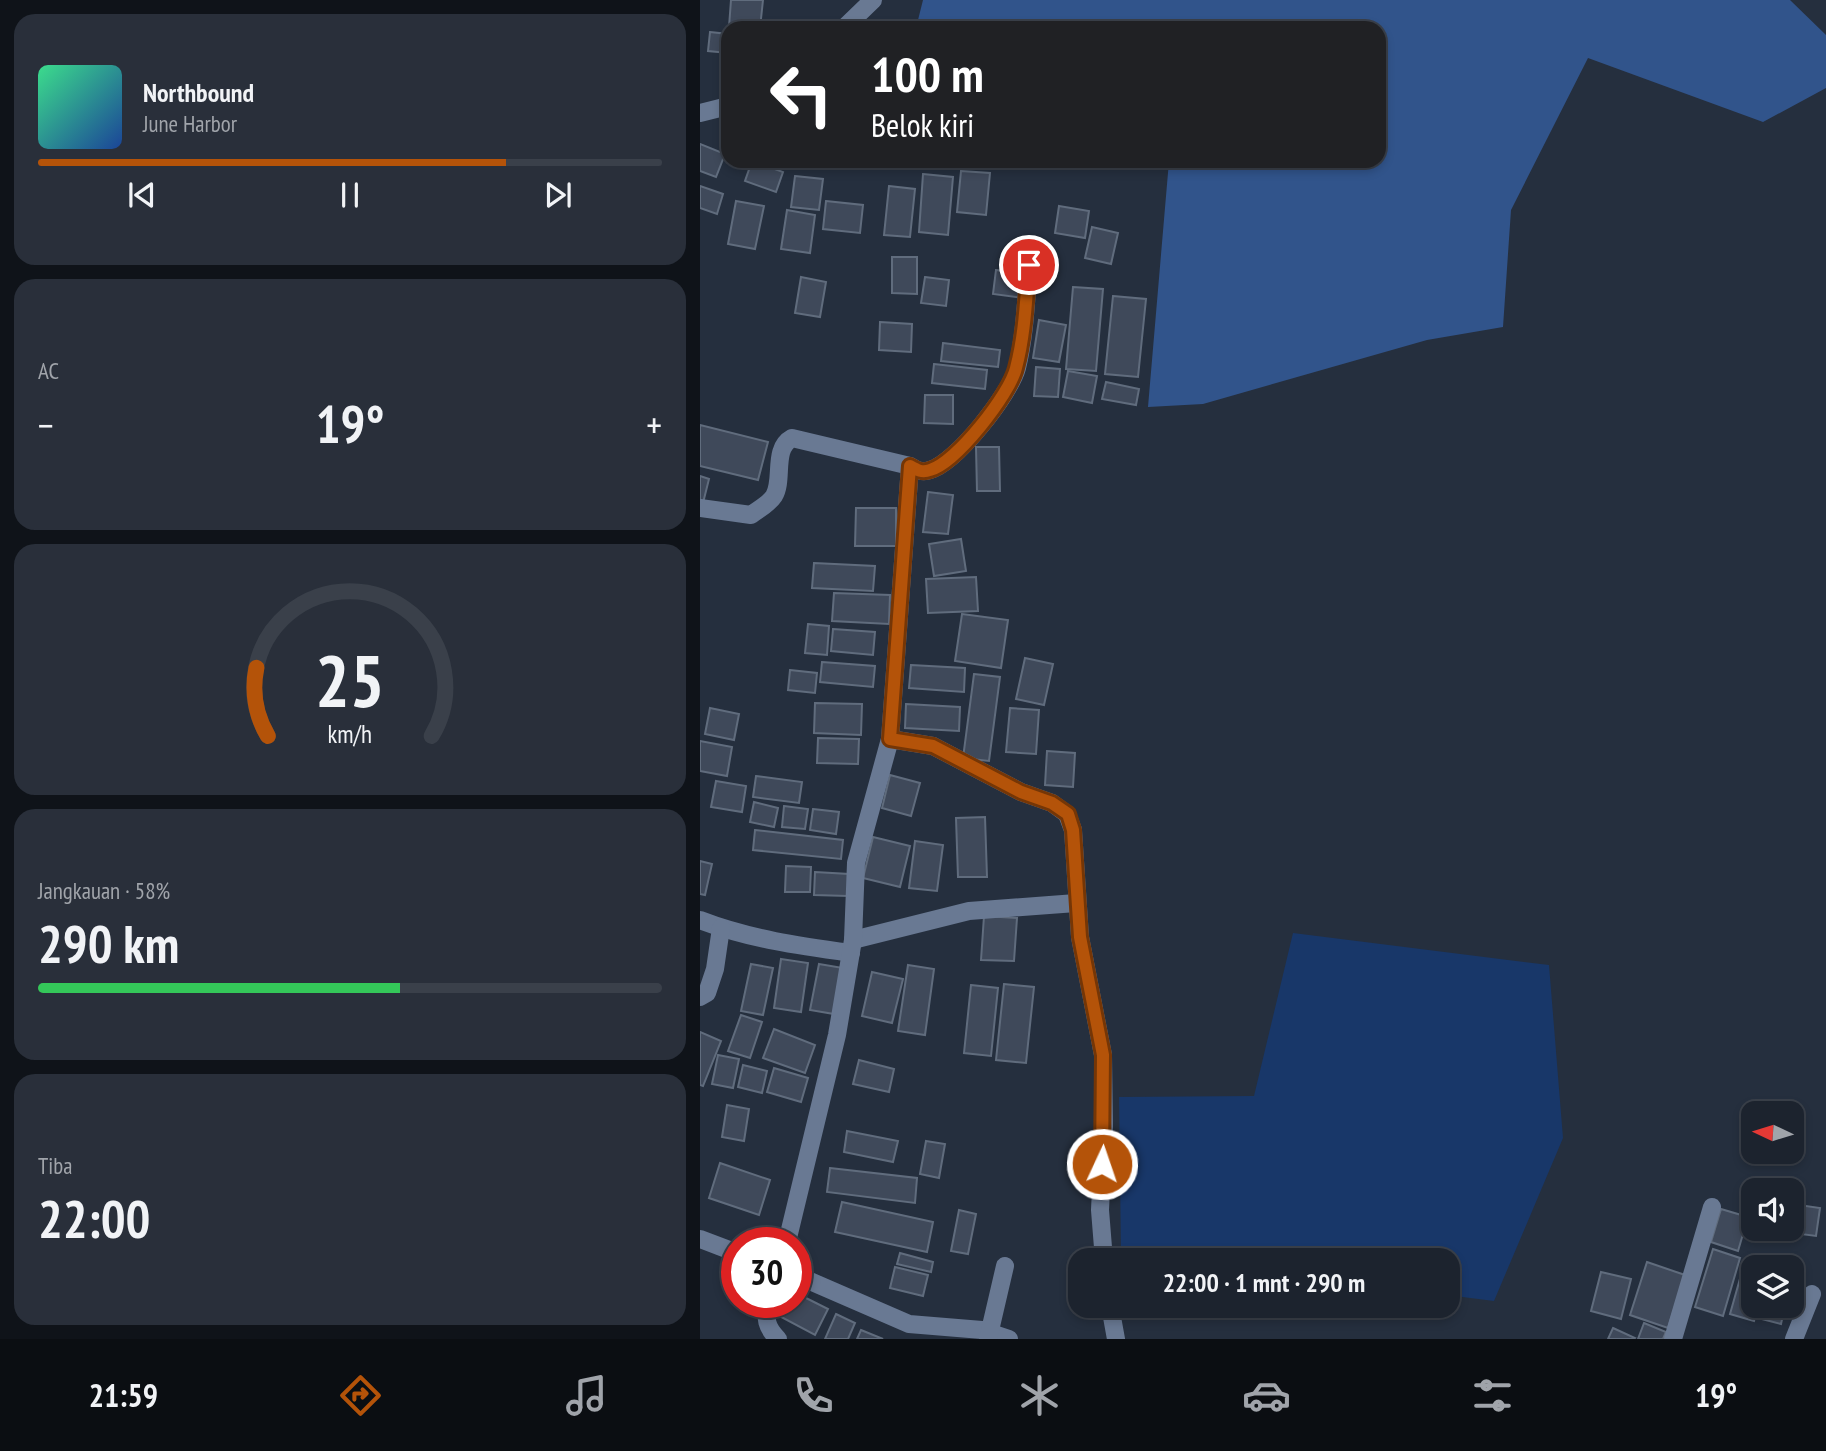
<!DOCTYPE html>
<html lang="id">
<head>
<meta charset="utf-8">
<style>
  :root { --surface:#1c232e; --page:#292f3a; --text:#f1f3f6; --muted:#a0a4aa; --line:#3a404a; --accent:#b45309 }
  body { margin:0; font-family:"PT Sans Narrow",sans-serif; background:var(--page); color:var(--text); height:100vh; display:flex; flex-direction:column; font-size:26px; white-space:nowrap }
  * { box-sizing:border-box; margin:0 }
  p { font-size:23px; color:var(--muted) }
  .icon { flex:none; width:38px; height:38px; fill:none; stroke:currentColor; stroke-width:2; stroke-linecap:round; stroke-linejoin:round }
  .map { position:relative; flex:1; overflow:hidden }
  .side { display:flex; flex-direction:column; gap:14px; padding:14px; background:#0f1319; width:700px }
  .side>* { flex:none }
  .hud { position:absolute; left:21px; top:21px; width:665px; height:147px; border-radius:21px; box-shadow:0 4px 10px #0003,0 0 0 2px var(--line); background:#202124; color:#fff; overflow:hidden }
  .needle { width:46px; rotate:274deg }
  .buttons { position:absolute; left:1041px; top:1101px; display:grid; gap:14px }
  .buttons a { display:grid; place-items:center; width:63px; height:63px; border-radius:14px; background:var(--surface); box-shadow:0 4px 10px #0003,0 0 0 2px var(--line); font-size:35px }
  .speed { position:absolute; left:21px; top:1227px; display:flex; gap:14px; font-size:35px; font-weight:700; text-align:center }
  .speed>* { display:grid; place-content:center; width:91px; height:91px; border-radius:50%; background:var(--surface); box-shadow:0 4px 10px #0003,0 0 0 2px var(--line); line-height:1 }
  .speed .limit { border:10px solid #d22; background:#fff; color:#111 }
  .pin { position:absolute; display:grid; place-items:center; width:60px; height:60px; color:#fff; margin:-30px; border:4px solid #fff; border-radius:50%; box-shadow:0 2px 7px #0007 }
  .me { position:absolute; width:77px; margin:-38px; rotate:3deg; stroke-linejoin:round; filter:drop-shadow(0 0 5px #0008) }
  .turn { display:flex; align-items:center; gap:24px; height:147px; padding:0 35px; font-size:32px }
  .turn .icon { width:91px; height:91px; stroke-width:2.5 }
  .turn b { display:block; font-size:49px; line-height:60px }
  .big { font-size:52px; font-weight:800; line-height:1.1 }
  .side .widget { flex:1; display:flex; flex-direction:column; justify-content:center; gap:10px; min-width:0; padding:0 24px; border-radius:21px; background:var(--page) }
  .side .dial { align-items:center; gap:0 }
  .dial svg { height:182px; overflow:visible; fill:none; stroke:var(--line); stroke-width:7; stroke-linecap:round; text-anchor:middle }
  .dial text { fill:var(--text); stroke:none }
  .song { display:flex; align-items:center; gap:21px }
  .cover { width:84px; height:84px; border-radius:10px; background:linear-gradient(135deg,hsl(150 70% 55%),hsl(220 70% 35%)) }
  .played { height:7px; border-radius:4px; background:linear-gradient(90deg,var(--accent) 75%,var(--line) 75%) }
  .keys { display:flex; justify-content:space-around; direction:ltr }
  .heat { display:flex; justify-content:space-between; align-items:center; font-size:38px; direction:ltr }
  .charge { height:10px; border-radius:5px; background:linear-gradient(90deg,#34c759 58%,var(--line) 0) }
  .trip { position:absolute; left:368px; top:1248px; width:392px; height:70px; border-radius:21px; background:var(--surface); box-shadow:0 4px 10px #0003,0 0 0 2px var(--line); font-weight:800; line-height:70px; text-align:center }
  .tabs { display:flex; height:112px; justify-content:space-around; align-items:center; background:#0b0e12; color:var(--muted) }
  .tabs .icon { width:49px; height:49px }
  .tabs .active { color:var(--accent) }
  .tabs b { font-size:32px; color:var(--text) }
  main { display:flex; flex:1; min-height:0 }
  .map>svg:first-child { display:block }
  .green { fill:#183769 }
  .forest { fill:#31548b }
  .building { fill:#3f495a; stroke:#606c7d; stroke-width:2 }
  .lines { fill:none; stroke-linecap:round; stroke-linejoin:round }
  .minor { stroke:#697993; stroke-width:18 }
  .route-casing { stroke:#753606; stroke-width:18 }
  .route { stroke:#b45309; stroke-width:12 }
</style>
</head>
<body>
<main>
<section class="side">
<div class="widget">
<div class="song"><i class="cover"></i><div><b>Northbound</b><p>June Harbor</p></div></div>
<div class="played"></div>
<div class="keys"><svg class="icon" aria-label="previous" viewBox="0 0 24 24"><path d="M18 5L8 12l10 7zM5 5v14"/></svg><svg class="icon" aria-label="pause" viewBox="0 0 24 24"><path d="M8 5v14M16 5v14"/></svg><svg class="icon" aria-label="next" viewBox="0 0 24 24"><path d="M6 5l10 7-10 7zM19 5v14"/></svg></div>
</div>
<div class="widget"><p>AC</p>
<div class="heat"><a>−</a><b class="big">19°</b><a>+</a></div>
</div>
<div class="widget dial"><svg viewBox="0 0 100 80">
<path d="M14 69A42 42 0 1 1 86 69"/>
<path d="M14 69A42 42 0 0 1 9 39" stroke="#b45309"/>
<text x="50" y="56" font-size="32" font-weight="700">25</text>
<text x="50" y="72" font-size="11">km/h</text>
</svg></div>
<div class="widget"><p>Jangkauan · 58%</p><b class="big">290 km</b><div class="charge"></div></div>
<div class="widget"><p>Tiba</p><b class="big">22:00</b></div>
</section>
<div class="map">
<svg width="1126" height="1339" viewBox="0 0 1126 1339">
  <rect width="100%" height="100%" fill="#252f3e"/>
  <path class="green" d="M593 933 849 965 863 1138 794 1301 747 1295V1260H461L421 1255 419 1097 554 1096Z"/>
  <path class="forest" d="M223 0H1090L1126 35V88L1063 122 888 58 811 210 803 327 727 340 503 404 448 407 469 161H679V28H216Z"/>
  <g class="building">
    <path d="M31 0H63L60 28 29 27Z"/>
    <path d="M10 32 28 34V53L8 51Z"/>
    <path d="M0 144 25 154 16 177 0 171Z"/>
    <path d="M52 161 83 172 76 192 45 181Z"/>
    <path d="M261 171 290 173 286 215 257 212Z"/>
    <path d="M223 174 253 177 248 235 219 232Z"/>
    <path d="M95 176 123 179 119 210 91 207Z"/>
    <path d="M0 186 23 194 17 214 0 208Z"/>
    <path d="M189 186 215 189 210 237 184 235Z"/>
    <path d="M36 201 64 206 55 249 28 244Z"/>
    <path d="M126 201 163 205 160 233 123 229Z"/>
    <path d="M359 206 389 211 385 238 355 233Z"/>
    <path d="M87 210 115 215 110 253 81 249Z"/>
    <path d="M392 227 418 233 411 264 385 258Z"/>
    <path d="M192 257H217V294L192 293Z"/>
    <path d="M296 270 327 274 323 298 293 294Z"/>
    <path d="M101 277 126 282 120 317 95 313Z"/>
    <path d="M225 277 249 280 246 306 221 303Z"/>
    <path d="M373 287 403 289 396 371 366 369Z"/>
    <path d="M413 296 446 299 438 377 405 374Z"/>
    <path d="M339 320 366 325 359 362 333 358Z"/>
    <path d="M180 322 212 324 211 352 179 350Z"/>
    <path d="M243 343 300 350 298 367 241 361Z"/>
    <path d="M234 364 287 370 285 389 232 383Z"/>
    <path d="M336 367 360 369 358 397 334 396Z"/>
    <path d="M368 371 397 376 392 403 363 397Z"/>
    <path d="M406 382 439 389 436 405 402 399Z"/>
    <path d="M225 395H253V424L224 423Z"/>
    <path d="M0 425 68 442 58 480 0 466Z"/>
    <path d="M276 447H299L300 491H277Z"/>
    <path d="M0 476 9 479 3 503 0 502Z"/>
    <path d="M228 492 253 495 248 534 223 532Z"/>
    <path d="M156 508H196V546H155Z"/>
    <path d="M261 539 266 571 234 576 229 544Z"/>
    <path d="M114 563 175 566 173 591 112 588Z"/>
    <path d="M276 577 278 611 228 613 226 579Z"/>
    <path d="M134 593 190 595 189 624 132 621Z"/>
    <path d="M262 614 308 620 301 668 255 661Z"/>
    <path d="M108 624 129 626 127 655 105 653Z"/>
    <path d="M133 629 175 632 173 655 131 651Z"/>
    <path d="M325 658 353 664 344 705 316 699Z"/>
    <path d="M122 662 175 666 173 687 120 682Z"/>
    <path d="M211 665 265 668 264 692 209 688Z"/>
    <path d="M90 670 117 673 115 693 88 690Z"/>
    <path d="M274 674 300 677 289 761 263 758Z"/>
    <path d="M115 703 162 704 161 735 114 733Z"/>
    <path d="M206 704 260 707 259 731 205 728Z"/>
    <path d="M10 708 39 714 34 740 5 734Z"/>
    <path d="M310 708 339 710 336 754 306 752Z"/>
    <path d="M118 738 159 739 158 764 117 763Z"/>
    <path d="M0 741 32 747 27 776 0 771Z"/>
    <path d="M347 751 375 753 373 787 345 785Z"/>
    <path d="M190 775 220 783 211 816 182 808Z"/>
    <path d="M56 776 102 782 99 803 53 797Z"/>
    <path d="M16 781 46 786 42 812 11 807Z"/>
    <path d="M54 802 78 808 74 827 50 822Z"/>
    <path d="M84 806 108 809 105 829 82 827Z"/>
    <path d="M113 809 139 812 136 834 110 830Z"/>
    <path d="M285 817 287 877H258L256 818Z"/>
    <path d="M55 830 143 840 141 859 53 850Z"/>
    <path d="M173 837 210 846 200 887 163 878Z"/>
    <path d="M215 841 243 845 237 891 209 888Z"/>
    <path d="M0 861 12 864 5 895 0 894Z"/>
    <path d="M86 866 111 867 110 892H85Z"/>
    <path d="M115 872 149 874 148 896 114 895Z"/>
    <path d="M284 916 317 918 314 961 281 960Z"/>
    <path d="M81 959 108 963 101 1012 74 1008Z"/>
    <path d="M51 964 73 968 63 1015 41 1011Z"/>
    <path d="M119 964 143 968 134 1014 110 1010Z"/>
    <path d="M208 965 234 969 225 1035 198 1031Z"/>
    <path d="M172 972 203 979 192 1023 162 1016Z"/>
    <path d="M304 984 334 987 326 1063 296 1060Z"/>
    <path d="M271 985 298 988 291 1056 264 1053Z"/>
    <path d="M41 1015 62 1022 50 1058 28 1051Z"/>
    <path d="M74 1029 115 1045 105 1073 63 1058Z"/>
    <path d="M0 1032 21 1041 3 1086 0 1085Z"/>
    <path d="M18 1055 39 1059 33 1088 12 1084Z"/>
    <path d="M159 1060 194 1069 189 1092 153 1084Z"/>
    <path d="M43 1065 67 1071 62 1093 38 1087Z"/>
    <path d="M74 1068 108 1078 101 1102 67 1092Z"/>
    <path d="M27 1105 49 1109 44 1141 22 1137Z"/>
    <path d="M147 1131 198 1141 193 1162 144 1152Z"/>
    <path d="M226 1141 245 1144 239 1178 220 1174Z"/>
    <path d="M20 1163 70 1180 59 1215 9 1198Z"/>
    <path d="M130 1168 217 1178 215 1203 127 1192Z"/>
    <path d="M142 1202 233 1222 227 1252 135 1232Z"/>
    <path d="M1092 1204 1120 1208 1116 1236 1078 1231 1079 1228H1092Z"/>
    <path d="M1021 1209 1048 1217 1038 1251 1011 1242Z"/>
    <path d="M259 1210 276 1214 268 1254 251 1251Z"/>
    <path d="M1013 1249 1040 1258 1023 1316 995 1307Z"/>
    <path d="M200 1253 233 1262 231 1272 197 1264Z"/>
    <path d="M1045 1261 1066 1267H1054V1306H1058L1054 1321 1030 1314Z"/>
    <path d="M947 1262 985 1275 968 1328 930 1315Z"/>
    <path d="M195 1267 228 1275 223 1296 190 1288Z"/>
    <path d="M901 1272 931 1279 921 1319 891 1311Z"/>
    <path d="M96 1293 128 1309 115 1335 70 1311 74 1302H96Z"/>
    <path d="M1062 1306H1085L1081 1324 1058 1318Z"/>
    <path d="M136 1314 155 1323 148 1339H125Z"/>
    <path d="M944 1323 966 1332 963 1339H938Z"/>
    <path d="M913 1328 935 1338 934 1339H908Z"/>
    <path d="M161 1330 183 1339H157Z"/>
  </g>
  <g class="lines">
    <g class="minor">
      <path d="M144 28 173 0"/>
      <path d="M0 113 28 106"/>
      <path d="M210 466 190 739 233 746 321 792 352 803 367 814 373 830 380 937 403 1055 404 1127 400 1210 404 1260"/>
      <path d="M0 508 51 515C59 509 69 504 74 496 84 479 72 449 92 438L210 466C217 470 222 473 230 470 256 463 310 394 317 368 325 335 326 299 329 265"/>
      <path d="M0 920C49 939 100 946 151 953"/>
      <path d="M153 940 269 911 376 903"/>
      <path d="M0 997 7 993 15 969 21 928"/>
      <path d="M0 1239 37 1253"/>
      <path d="M87 1242 137 1035 153 940 156 863 190 739"/>
      <path d="M96 1275 209 1324 282 1330 309 1339"/>
      <path d="M68 1302C65 1319 66 1327 78 1339"/>
      <path d="M410 1306 416 1339"/>
      <path d="M288 1339 305 1266"/>
      <path d="M973 1339 1012 1207"/>
      <path d="M1094 1339 1112 1294"/>
    </g>
  </g>
  <g class="lines">
    <defs>
      <path id="route" d="M329 265C326 299 325 334 316 368 310 394 256 463 230 470 222 473 217 470 210 466L190 739 233 746 321 792 352 803 368 814 373 830 380 937 403 1055 402 1164"/>
    </defs>
    <use href="#route" class="route-casing"/>
    <use href="#route" class="route"/>
  </g>
</svg>
<div class="buttons">
<a><svg class="needle" viewBox="-14 -14 28 28"><path d="M0-13l5 13h-10z" fill="#e53935"/><path d="M0 13l5-13h-10z" fill="#a0a4aa"/></svg></a>
<a><svg class="icon" aria-label="sound" viewBox="0 0 24 24"><path d="M4 9h4l5-4v14l-5-4H4zM17 9q2 3 0 6"/></svg></a>
<a><svg class="icon" aria-label="layers" viewBox="0 0 24 24"><path d="M12 4l9 5-9 5-9-5zM3 14l9 5 9-5"/></svg></a>
</div>
<div class="speed"><div class="limit">30</div></div>
<div class="pin" style="left:329px;top:265px;background:#d93025"><svg class="icon" aria-label="arrive" viewBox="0 0 24 24"><path d="M6 21V4h12l-3 4 3 4H6"/></svg></div>
<svg class="me" style="left:402px;top:1164px" viewBox="-20 -20 40 40"><circle r="17" fill="#b45309" stroke="#fff" stroke-width="3"/><path d="M0-11L8 9 0 5-8 9z" fill="#fff"/></svg>
<div class="trip">22:00 · 1 mnt · 290 m</div>
<div class="hud">
<div class="turn"><svg class="icon" aria-label="left" viewBox="0 0 24 24"><path d="M17 20v-9H6M10 6l-5 5 5 5"/></svg><div><b>100 m</b>Belok kiri</div></div>
</div>
</div>
</main>
<nav class="tabs">
<b>21:59</b>
<svg class="icon active" aria-label="directions" viewBox="0 0 24 24"><path d="M12 3l9 9-9 9-9-9zM9 14v-3h6M13 9l2 2-2 2"/></svg>
<svg class="icon" aria-label="music" viewBox="0 0 24 24"><path d="M9 18V5l10-2v13"/><circle cx="6" cy="18" r="3"/><circle cx="16" cy="16" r="3"/></svg>
<svg class="icon" aria-label="phone" viewBox="0 0 24 24"><path d="M5 4h4l2 5-3 2q2 4 5 5l2-3 5 2v4C11 20 4 13 5 4z"/></svg>
<svg class="icon" aria-label="climate" viewBox="0 0 24 24"><path d="M12 3v18M4 7l16 10M4 17L20 7"/></svg>
<svg class="icon" aria-label="car" viewBox="0 0 24 24"><path d="M5 17H2v-5l4-1 3-4h7l3 4 3 1v5h-3M9 17h6M6 11h13"/><circle cx="7" cy="17" r="2"/><circle cx="17" cy="17" r="2"/></svg>
<svg class="icon" aria-label="filters" viewBox="0 0 24 24"><path d="M4 7h16M4 17h16"/><circle cx="9" cy="7" r="2"/><circle cx="15" cy="17" r="2"/></svg>
<b>19°</b>
</nav>
</body>
</html>
